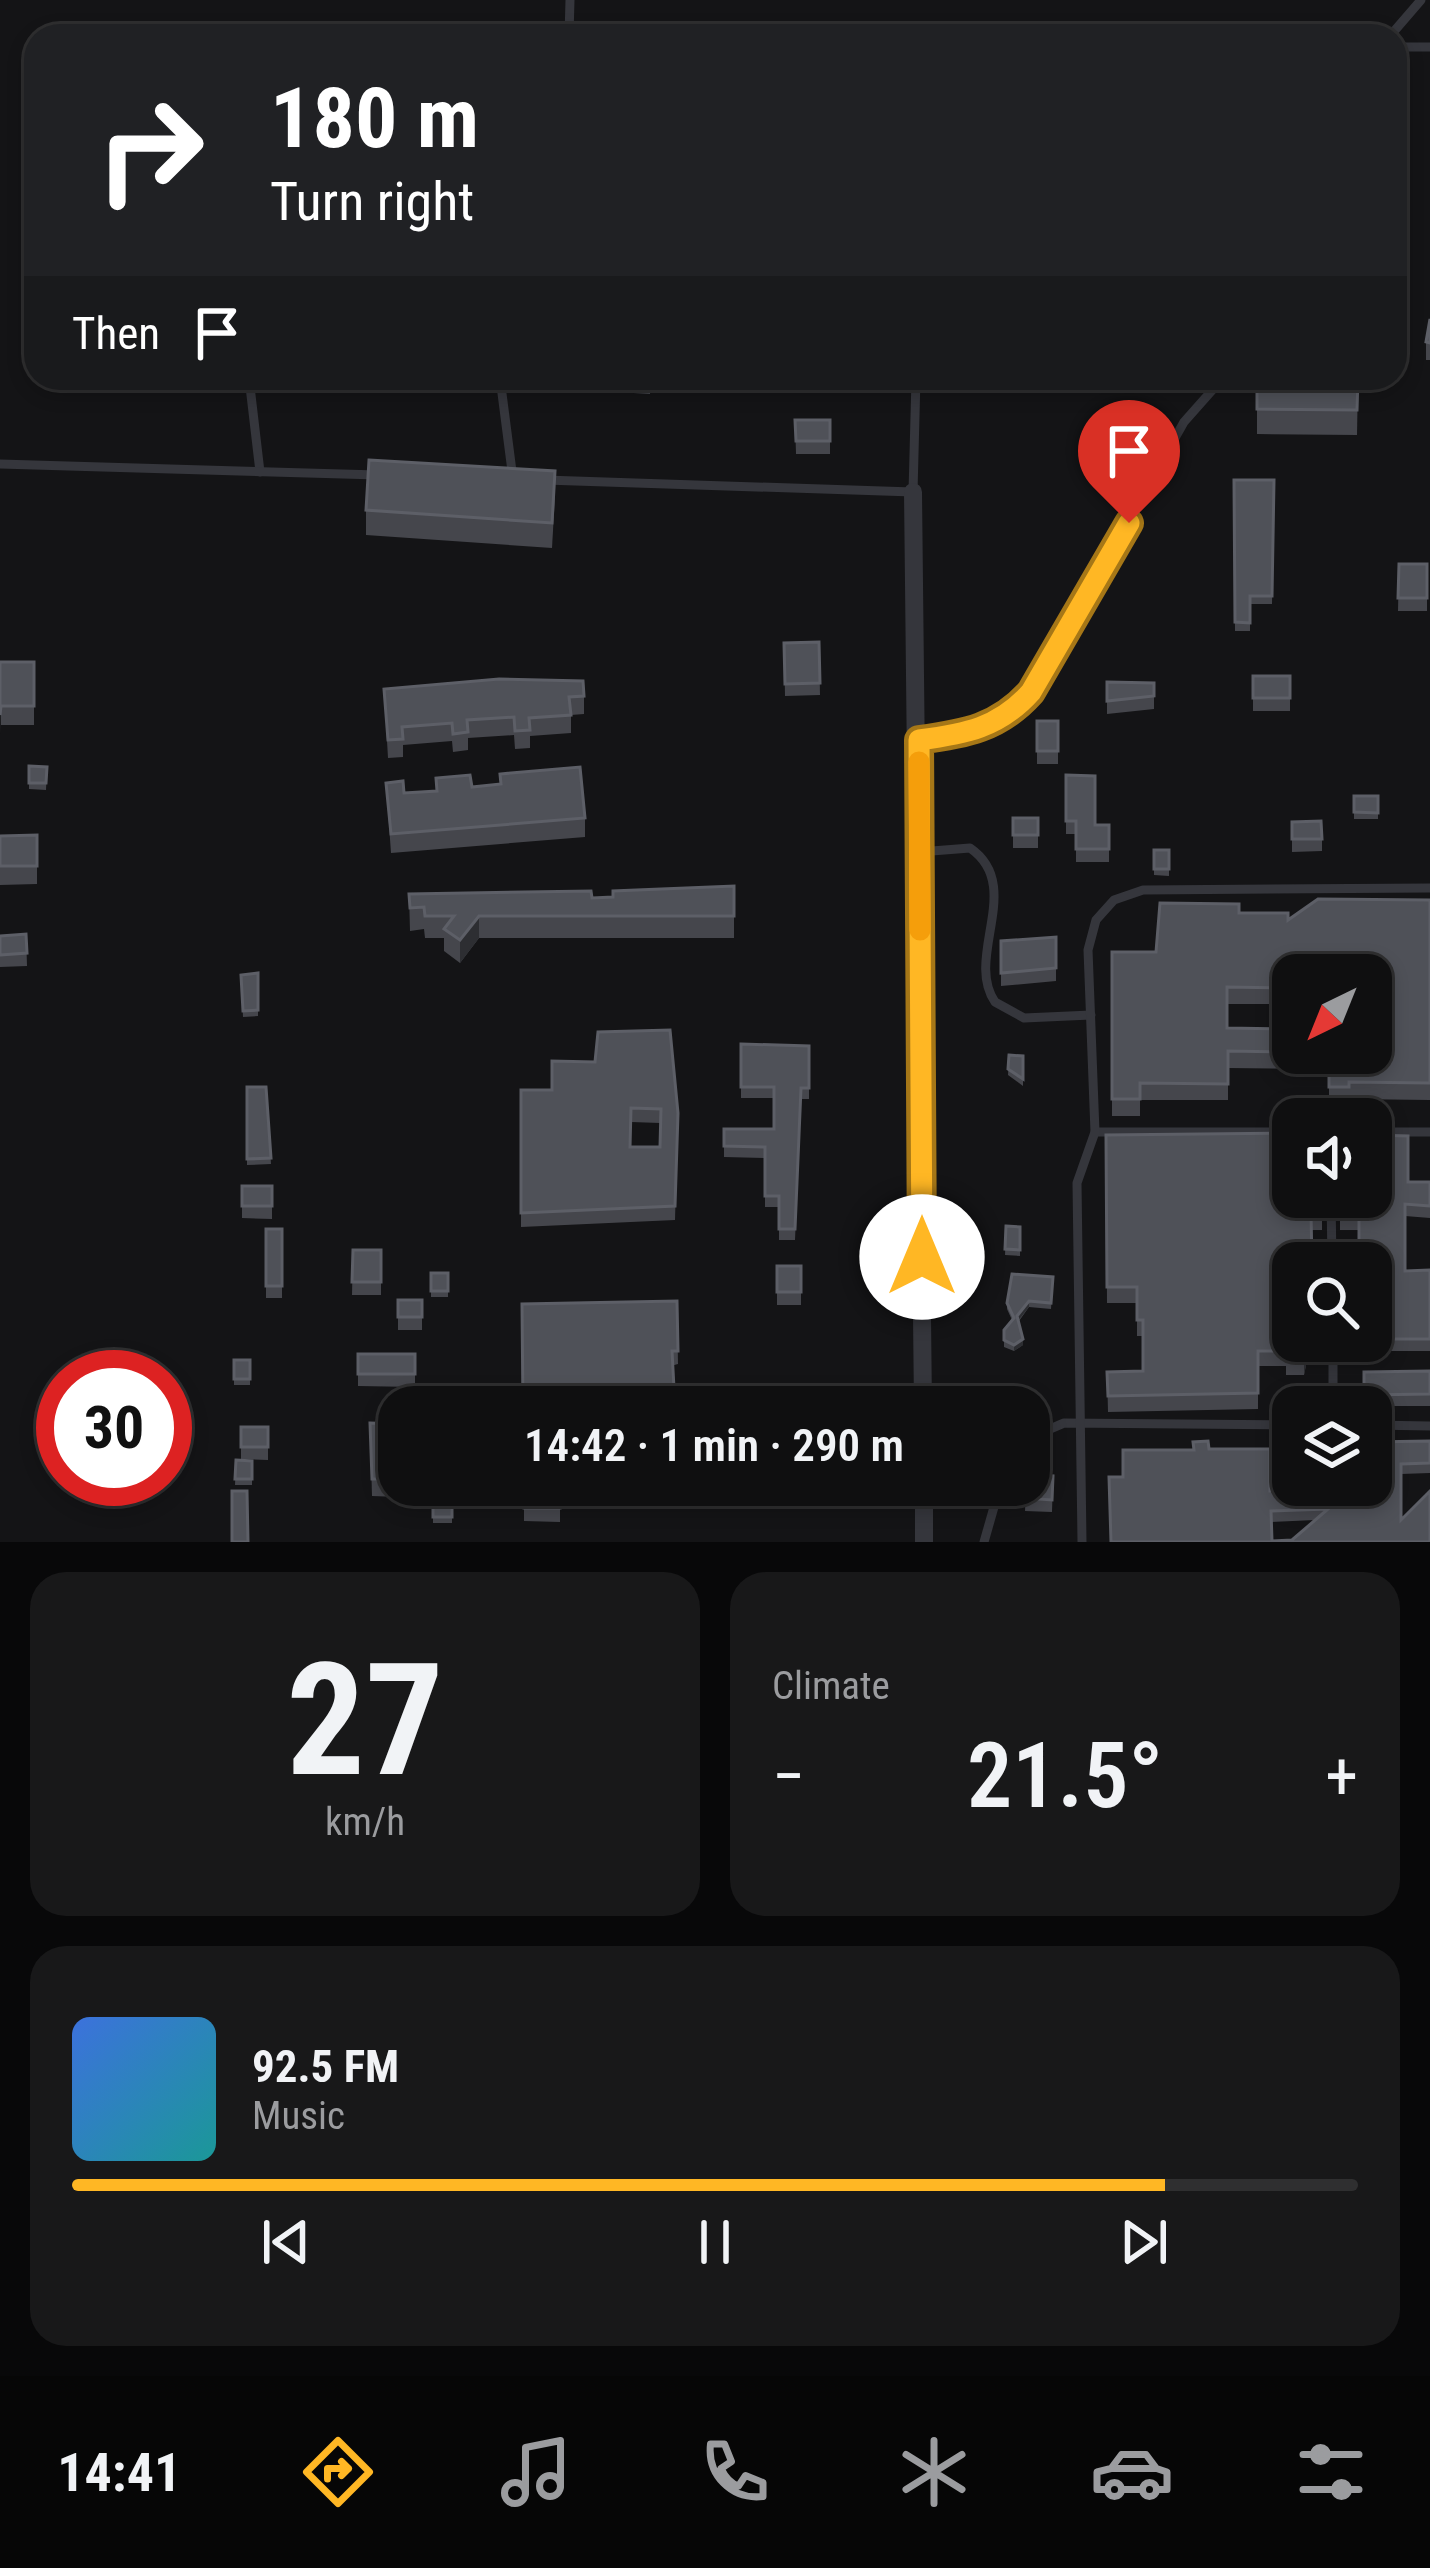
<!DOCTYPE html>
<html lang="en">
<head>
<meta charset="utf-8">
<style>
  :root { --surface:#0f0f10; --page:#181819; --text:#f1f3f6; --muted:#9b9c9f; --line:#2f2f30; --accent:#ffb724 }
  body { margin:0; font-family:"Roboto Condensed",sans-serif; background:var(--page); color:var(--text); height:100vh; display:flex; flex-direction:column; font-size:45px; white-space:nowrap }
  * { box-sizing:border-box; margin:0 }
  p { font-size:39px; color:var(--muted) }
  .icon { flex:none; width:66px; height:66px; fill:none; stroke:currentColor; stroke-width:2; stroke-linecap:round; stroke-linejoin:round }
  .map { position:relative; height:1542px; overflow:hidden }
  .sheet { display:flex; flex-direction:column; gap:30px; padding:30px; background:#080809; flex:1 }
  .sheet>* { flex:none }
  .top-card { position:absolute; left:24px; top:24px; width:1383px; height:366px; border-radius:36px; box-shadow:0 6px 18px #0003,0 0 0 3px var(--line); background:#202124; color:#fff; overflow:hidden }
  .needle { width:78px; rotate:223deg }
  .tools { position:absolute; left:1272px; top:954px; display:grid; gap:24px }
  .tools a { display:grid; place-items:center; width:120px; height:120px; border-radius:24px; background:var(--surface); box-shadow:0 6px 18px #0003,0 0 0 3px var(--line); font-size:60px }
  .speed { position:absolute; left:36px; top:1350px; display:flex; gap:24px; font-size:60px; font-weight:700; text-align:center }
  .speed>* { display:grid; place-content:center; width:156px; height:156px; border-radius:50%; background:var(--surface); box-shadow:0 6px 18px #0003,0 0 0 3px var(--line); line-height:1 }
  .speed .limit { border:18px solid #d22; background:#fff; color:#111 }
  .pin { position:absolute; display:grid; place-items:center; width:102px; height:102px; color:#fff; margin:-123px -51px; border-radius:50% 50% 50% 0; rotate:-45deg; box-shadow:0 0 12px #0007 }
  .pin .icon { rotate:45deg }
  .me { position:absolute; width:132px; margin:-66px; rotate:0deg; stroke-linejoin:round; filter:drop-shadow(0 0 9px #0008) }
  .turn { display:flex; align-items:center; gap:42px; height:252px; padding:0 48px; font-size:54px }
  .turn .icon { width:156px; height:156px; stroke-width:2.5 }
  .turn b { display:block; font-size:84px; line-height:102px }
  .then { display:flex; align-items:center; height:114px; padding:0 48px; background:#0003; gap:24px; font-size:45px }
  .big { font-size:90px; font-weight:600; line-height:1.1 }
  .sheet .tile { flex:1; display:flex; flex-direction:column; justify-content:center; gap:18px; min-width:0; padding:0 42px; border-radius:36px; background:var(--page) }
  .sheet .dial { align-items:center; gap:0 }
  .dial b { font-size:156px; line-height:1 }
  .song { display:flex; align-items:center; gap:36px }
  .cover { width:144px; height:144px; border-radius:18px; background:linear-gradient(135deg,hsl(220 70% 55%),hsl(180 70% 35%)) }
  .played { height:12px; border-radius:6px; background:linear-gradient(90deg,var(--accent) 85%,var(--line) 85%) }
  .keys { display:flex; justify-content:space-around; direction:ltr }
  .heat { display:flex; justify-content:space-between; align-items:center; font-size:66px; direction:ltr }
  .sheet .tiles { flex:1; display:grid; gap:30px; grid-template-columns:1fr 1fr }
  .tile:last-child { grid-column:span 2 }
  .trip { position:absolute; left:378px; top:1386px; width:672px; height:120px; border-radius:36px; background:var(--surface); box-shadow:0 6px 18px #0003,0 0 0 3px var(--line); font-weight:600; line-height:120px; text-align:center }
  .tabs { display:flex; height:192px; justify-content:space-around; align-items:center; background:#060606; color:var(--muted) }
  .tabs .icon { width:84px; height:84px }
  .tabs .active { color:var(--accent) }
  .tabs b { font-size:54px; color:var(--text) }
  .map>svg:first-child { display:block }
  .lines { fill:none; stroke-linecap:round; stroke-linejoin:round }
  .lane { stroke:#35363c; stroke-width:9 }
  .street { stroke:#35363c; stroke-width:18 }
  .wall { fill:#45464c; fill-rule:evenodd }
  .shaded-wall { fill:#2d2e32 }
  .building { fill:#4f5158; stroke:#5d5f67; stroke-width:3; fill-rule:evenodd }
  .route-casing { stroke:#a67717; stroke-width:30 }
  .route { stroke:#ffb724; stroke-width:21 }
  .slow { stroke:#f59e0b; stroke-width:21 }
</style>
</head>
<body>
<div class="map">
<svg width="1430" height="1542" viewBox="0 0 1430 1542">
  <rect width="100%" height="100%" fill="#141416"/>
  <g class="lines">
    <g class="lane">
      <path d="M569 36 570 0"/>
      <path d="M667 36H725"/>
      <path d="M1390 36 1421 0"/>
      <path d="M1395 47H1430"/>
      <path d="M249 378 260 472"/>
      <path d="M500 378 513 479"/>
      <path d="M0 464 378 475"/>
      <path d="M545 480 913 492 916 378"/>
      <path d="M918 740C965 734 999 729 1031 693L1184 422 1223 378"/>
      <path d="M919 852 970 848C1025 886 964 957 995 1002L1024 1018 1091 1015"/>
      <path d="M1095 1132H1293"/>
      <path d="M1371 1132H1430"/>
      <path d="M1331 1197 1332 1263"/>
      <path d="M1333 1341V1407"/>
      <path d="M1371 1425 1430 1426"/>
      <path d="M1029 1438 1064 1423 1293 1425"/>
      <path d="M984 1542 994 1507 985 1485"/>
      <path d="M1082 1542 1077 1183 1095 1132 1088 950 1096 920 1114 900 1143 890 1430 888"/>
    </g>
    <g class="street">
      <path d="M913 492 923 1407"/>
      <path d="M924 1485V1542"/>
    </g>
  </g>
  <g class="wall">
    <path d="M1430 319V360H1426V342Z"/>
    <path d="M617 378H651L650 394 617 392Z"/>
    <rect x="1086" y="378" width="56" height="1"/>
    <path d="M1257 378H1358L1357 435 1257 434Z"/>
    <path d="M795 420H830V454H796Z"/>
    <path d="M1234 480H1274L1272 604H1250V631H1235Z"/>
    <path d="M555 496 552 548 366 535V510Z"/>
    <path d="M1399 564H1427V611H1398Z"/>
    <path d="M819 642 820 695 785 696 784 643Z"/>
    <path d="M0 662H34V725H1V734Z"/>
    <rect x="1253" y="676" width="37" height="35"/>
    <path d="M1107 682 1154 683V709L1107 714Z"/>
    <path d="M384 689 584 696V714L571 715V733L530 736V748L515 749 514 735 468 738V750L453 752 452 741 403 745V757L388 758Z"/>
    <rect x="1037" y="721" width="21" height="43"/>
    <path d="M29 766 47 767 46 790 29 789Z"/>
    <path d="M1066 775 1095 825H1109V862H1076V834H1066Z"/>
    <path d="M436 778 585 818V837L391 853 386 783 404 793 436 791Z"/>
    <rect x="1354" y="796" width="24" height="23"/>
    <rect x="1013" y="818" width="25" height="30"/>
    <path d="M1292 822 1322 839V851L1292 852Z"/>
    <path d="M37 835V884L0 885V836Z"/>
    <path d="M1154 850H1169V876L1154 875Z"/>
    <path d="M734 886V938H479L460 963 444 951V938H425L424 929 410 931 409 894 592 898Z"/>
    <path d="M1430 900V1100L1349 1099V1104L1329 1103V1069L1228 1068V1100H1140V1116H1112V952H1156L1239 913 1288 920ZM1293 975 1371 1053H1293ZM1227 1004H1284V1029L1227 1028Z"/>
    <path d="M26 934 27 966 0 967V936Z"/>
    <path d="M1056 937V981L1001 986V941Z"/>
    <path d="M258 973V1016L243 1017 241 975Z"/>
    <path d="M741 1044 809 1046V1099H801L795 1240H779V1207H765V1158L724 1157V1129H774V1098H741Z"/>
    <path d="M1009 1055 1023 1056V1086L1008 1075Z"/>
    <path d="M247 1087H266L271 1164 247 1165Z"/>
    <path d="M521 1090H552L678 1113 675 1220 521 1227ZM631 1122 660 1123V1147H630Z"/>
    <path d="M1106 1135 1293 1197H1322V1230H1311V1341L1304 1375H1286V1366H1258V1409L1108 1412 1107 1372 1143 1371V1336H1137V1303H1107Z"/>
    <path d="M1408 1182H1430V1218L1405 1216V1271L1430 1270V1351H1365V1341H1371V1263L1359 1230H1340V1197Z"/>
    <path d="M242 1186H272V1219L242 1218Z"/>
    <path d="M1006 1226 1020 1227V1256L1005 1255Z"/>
    <rect x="266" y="1229" width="16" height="69"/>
    <path d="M353 1250H381V1295H352Z"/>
    <rect x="777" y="1266" width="24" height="39"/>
    <rect x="431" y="1273" width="17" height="24"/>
    <path d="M1053 1277 1051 1309 1029 1307 1019 1321 1023 1345 1014 1351 1004 1347V1330L1012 1320 1007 1309V1303Z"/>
    <rect x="398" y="1300" width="24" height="30"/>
    <path d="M677 1301 678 1364 523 1407Z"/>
    <path d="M358 1354H415V1387L358 1386Z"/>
    <rect x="234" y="1360" width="16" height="25"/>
    <path d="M1430 1371V1406H1364V1372Z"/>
    <path d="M370 1423 399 1424V1497L372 1496Z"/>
    <path d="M241 1427H268V1460L241 1459Z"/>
    <path d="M1430 1441V1473L1401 1474V1520L1430 1542H1111L1123 1477 1194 1450 1209 1449 1270 1491 1308 1488ZM1315 1520 1292 1540 1272 1541 1271 1522Z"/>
    <path d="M236 1460 252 1461V1485H235Z"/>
    <path d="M1053 1476 1052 1512 1025 1511 1026 1485Z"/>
    <path d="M524 1485H639V1497L560 1492V1522L524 1521Z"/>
    <rect x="433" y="1500" width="19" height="23"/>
  </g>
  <g class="shaded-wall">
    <path d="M479 916V938L460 963V940Z"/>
    <path d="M1029 1301V1307L1017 1322V1316Z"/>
    <path d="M1023 1339V1345L1014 1351V1345Z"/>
    <path d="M1308 1341H1311L1304 1375V1359Z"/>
  </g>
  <g class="building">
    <path d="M1430 319V343L1426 342Z"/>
    <path d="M617 378H650V381L617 379Z"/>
    <path d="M1257 378H1358L1357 410 1257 409Z"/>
    <path d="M795 420H830V441H796Z"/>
    <path d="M369 460 555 471 552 523 366 510Z"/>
    <path d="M1234 480H1274L1272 596H1250V623L1235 622Z"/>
    <path d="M1399 564H1427V598H1398Z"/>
    <path d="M819 642 820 683 785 684 784 643Z"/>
    <path d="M0 662H34V706H1L0 715Z"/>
    <rect x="1253" y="676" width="37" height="22"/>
    <path d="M499 679 583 681 584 696 569 697 571 715 529 718 530 730 515 731 514 717 467 720 468 732 453 734 452 723 402 727 403 739 388 740 384 689Z"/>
    <path d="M1107 682 1154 683V696L1107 701Z"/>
    <rect x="1037" y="721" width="21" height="30"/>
    <path d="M29 766 47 767 46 783H29Z"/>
    <path d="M580 767 585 818 391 834 386 783 403 781 404 793 437 791 436 778 470 775 472 787 501 784 500 774Z"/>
    <path d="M1066 775 1095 776V825H1109V849H1076V821H1066Z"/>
    <path d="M1354 796H1378V813L1354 812Z"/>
    <rect x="1013" y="818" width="25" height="17"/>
    <path d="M1321 821 1322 839H1292V822Z"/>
    <path d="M37 835V866H0V836Z"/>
    <rect x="1154" y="850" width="15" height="19"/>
    <path d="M734 886V916H479L460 940 444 929 454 916H425L424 907 410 908 409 894 591 891 592 898 613 897V891Z"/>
    <path d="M1318 899 1430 900V1083L1349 1082V1087H1329V1053H1371V975H1293V1052L1228 1051V1084L1140 1083V1099H1112V952H1156L1160 903 1239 904V913H1288V920ZM1227 987 1284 988V1029L1227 1028Z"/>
    <path d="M26 934 27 953 0 955V936Z"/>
    <path d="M1056 937V968L1001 973V941Z"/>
    <path d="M258 973V1010L243 1011 241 975Z"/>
    <path d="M670 1030 678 1113 675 1206 521 1213V1090H552V1061L595 1062 598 1032ZM631 1108 661 1109 660 1147H630Z"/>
    <path d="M741 1044 809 1046V1088H801L795 1229H779V1196H765V1147L724 1146V1129H774V1087H741Z"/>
    <path d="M1009 1055 1023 1056V1079L1008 1069Z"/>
    <path d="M247 1087H266L271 1158 247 1159Z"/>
    <path d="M1293 1133V1197H1322V1214H1311L1312 1263H1293V1341H1308L1304 1359H1286V1351H1258V1393L1108 1396 1107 1372 1143 1371V1320H1137V1287H1107L1106 1135Z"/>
    <path d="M1371 1135 1408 1136V1182H1430V1206L1405 1204V1271L1430 1270V1339H1371V1263H1359V1218H1340V1197H1371Z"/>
    <rect x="242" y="1186" width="30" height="20"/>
    <path d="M1006 1226 1020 1227V1250L1005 1249Z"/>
    <rect x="266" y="1229" width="16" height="57"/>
    <path d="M353 1250H381V1282H352Z"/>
    <rect x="777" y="1266" width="24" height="26"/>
    <rect x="431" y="1273" width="17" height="18"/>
    <path d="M1012 1274 1053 1277 1051 1303 1029 1301 1017 1316 1023 1339 1014 1345 1004 1340V1330L1014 1318 1007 1303Z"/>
    <rect x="398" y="1300" width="24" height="17"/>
    <path d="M677 1301 678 1351H672L675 1407H523L522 1304Z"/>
    <rect x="358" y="1354" width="57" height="20"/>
    <rect x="234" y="1360" width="16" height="19"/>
    <path d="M1430 1371V1394L1364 1395V1372Z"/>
    <path d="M370 1423 399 1424V1479H372Z"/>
    <rect x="241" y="1427" width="27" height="20"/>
    <path d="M1208 1441 1209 1449H1270V1491L1308 1488V1485H1371V1442L1430 1441V1463L1401 1464V1520L1430 1491V1542H1111L1109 1477H1123V1450H1194L1193 1442ZM1328 1509 1292 1540 1272 1541 1271 1511Z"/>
    <path d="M236 1460 252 1461V1479H235Z"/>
    <path d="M1029 1474 1053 1476 1052 1500 1025 1498 1026 1485H1029Z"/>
    <rect x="524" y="1485" width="36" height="23"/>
    <path d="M232 1491H247L248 1542H232Z"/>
    <rect x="433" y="1500" width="19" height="17"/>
  </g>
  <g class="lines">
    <defs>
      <path id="route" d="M922 1257 919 740C965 734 999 728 1031 692L1129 523"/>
    </defs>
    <use href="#route" class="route-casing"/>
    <use href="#route" class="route"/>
    <path class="slow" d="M919 762 920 930"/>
  </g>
</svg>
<div class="tools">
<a><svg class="needle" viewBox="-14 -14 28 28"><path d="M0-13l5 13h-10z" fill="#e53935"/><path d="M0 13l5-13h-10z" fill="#9b9c9f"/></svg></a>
<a><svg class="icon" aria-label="sound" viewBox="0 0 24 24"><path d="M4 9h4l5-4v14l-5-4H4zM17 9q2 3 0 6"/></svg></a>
<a><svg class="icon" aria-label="search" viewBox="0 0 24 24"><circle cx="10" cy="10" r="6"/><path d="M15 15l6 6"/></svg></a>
<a><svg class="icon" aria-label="layers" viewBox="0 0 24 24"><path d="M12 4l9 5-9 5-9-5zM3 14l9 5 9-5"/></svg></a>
</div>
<div class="speed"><div class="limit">30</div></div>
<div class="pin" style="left:1129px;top:523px;background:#d93025"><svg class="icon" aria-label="arrive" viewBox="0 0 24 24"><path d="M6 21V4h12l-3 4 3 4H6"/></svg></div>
<svg class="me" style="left:922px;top:1257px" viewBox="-20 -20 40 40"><circle r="19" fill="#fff"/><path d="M0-13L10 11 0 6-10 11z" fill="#ffb724"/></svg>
<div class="trip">14:42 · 1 min · 290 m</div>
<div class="top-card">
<div class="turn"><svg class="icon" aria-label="right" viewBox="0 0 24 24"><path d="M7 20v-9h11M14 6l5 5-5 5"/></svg><div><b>180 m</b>Turn right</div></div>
<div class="then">Then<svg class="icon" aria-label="arrive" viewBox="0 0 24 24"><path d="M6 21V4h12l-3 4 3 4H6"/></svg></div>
</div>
</div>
<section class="sheet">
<div class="tiles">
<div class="tile dial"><b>27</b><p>km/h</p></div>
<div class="tile"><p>Climate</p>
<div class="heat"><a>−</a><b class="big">21.5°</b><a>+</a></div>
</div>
<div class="tile">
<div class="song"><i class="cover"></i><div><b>92.5 FM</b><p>Music</p></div></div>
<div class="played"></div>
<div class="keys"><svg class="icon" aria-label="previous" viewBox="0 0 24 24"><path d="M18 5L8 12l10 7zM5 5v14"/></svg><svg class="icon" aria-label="pause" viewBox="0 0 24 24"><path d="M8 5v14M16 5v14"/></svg><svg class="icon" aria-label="next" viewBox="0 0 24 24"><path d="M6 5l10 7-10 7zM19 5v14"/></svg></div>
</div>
</div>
</section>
<nav class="tabs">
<b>14:41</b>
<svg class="icon active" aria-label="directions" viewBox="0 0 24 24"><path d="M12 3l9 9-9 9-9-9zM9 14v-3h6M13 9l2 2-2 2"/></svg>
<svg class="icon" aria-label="music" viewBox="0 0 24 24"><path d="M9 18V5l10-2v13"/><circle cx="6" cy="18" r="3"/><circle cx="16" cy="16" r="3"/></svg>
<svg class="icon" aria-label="phone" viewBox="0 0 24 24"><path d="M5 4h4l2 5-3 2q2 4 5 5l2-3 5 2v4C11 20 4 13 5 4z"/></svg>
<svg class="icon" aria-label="climate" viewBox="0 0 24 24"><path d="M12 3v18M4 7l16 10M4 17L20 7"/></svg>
<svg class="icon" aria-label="car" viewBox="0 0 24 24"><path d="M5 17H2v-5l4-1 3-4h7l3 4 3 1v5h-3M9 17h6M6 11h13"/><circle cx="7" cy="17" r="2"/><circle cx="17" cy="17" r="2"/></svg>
<svg class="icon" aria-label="filters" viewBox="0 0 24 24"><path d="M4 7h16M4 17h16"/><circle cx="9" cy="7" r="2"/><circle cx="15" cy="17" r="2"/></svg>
</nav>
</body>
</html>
